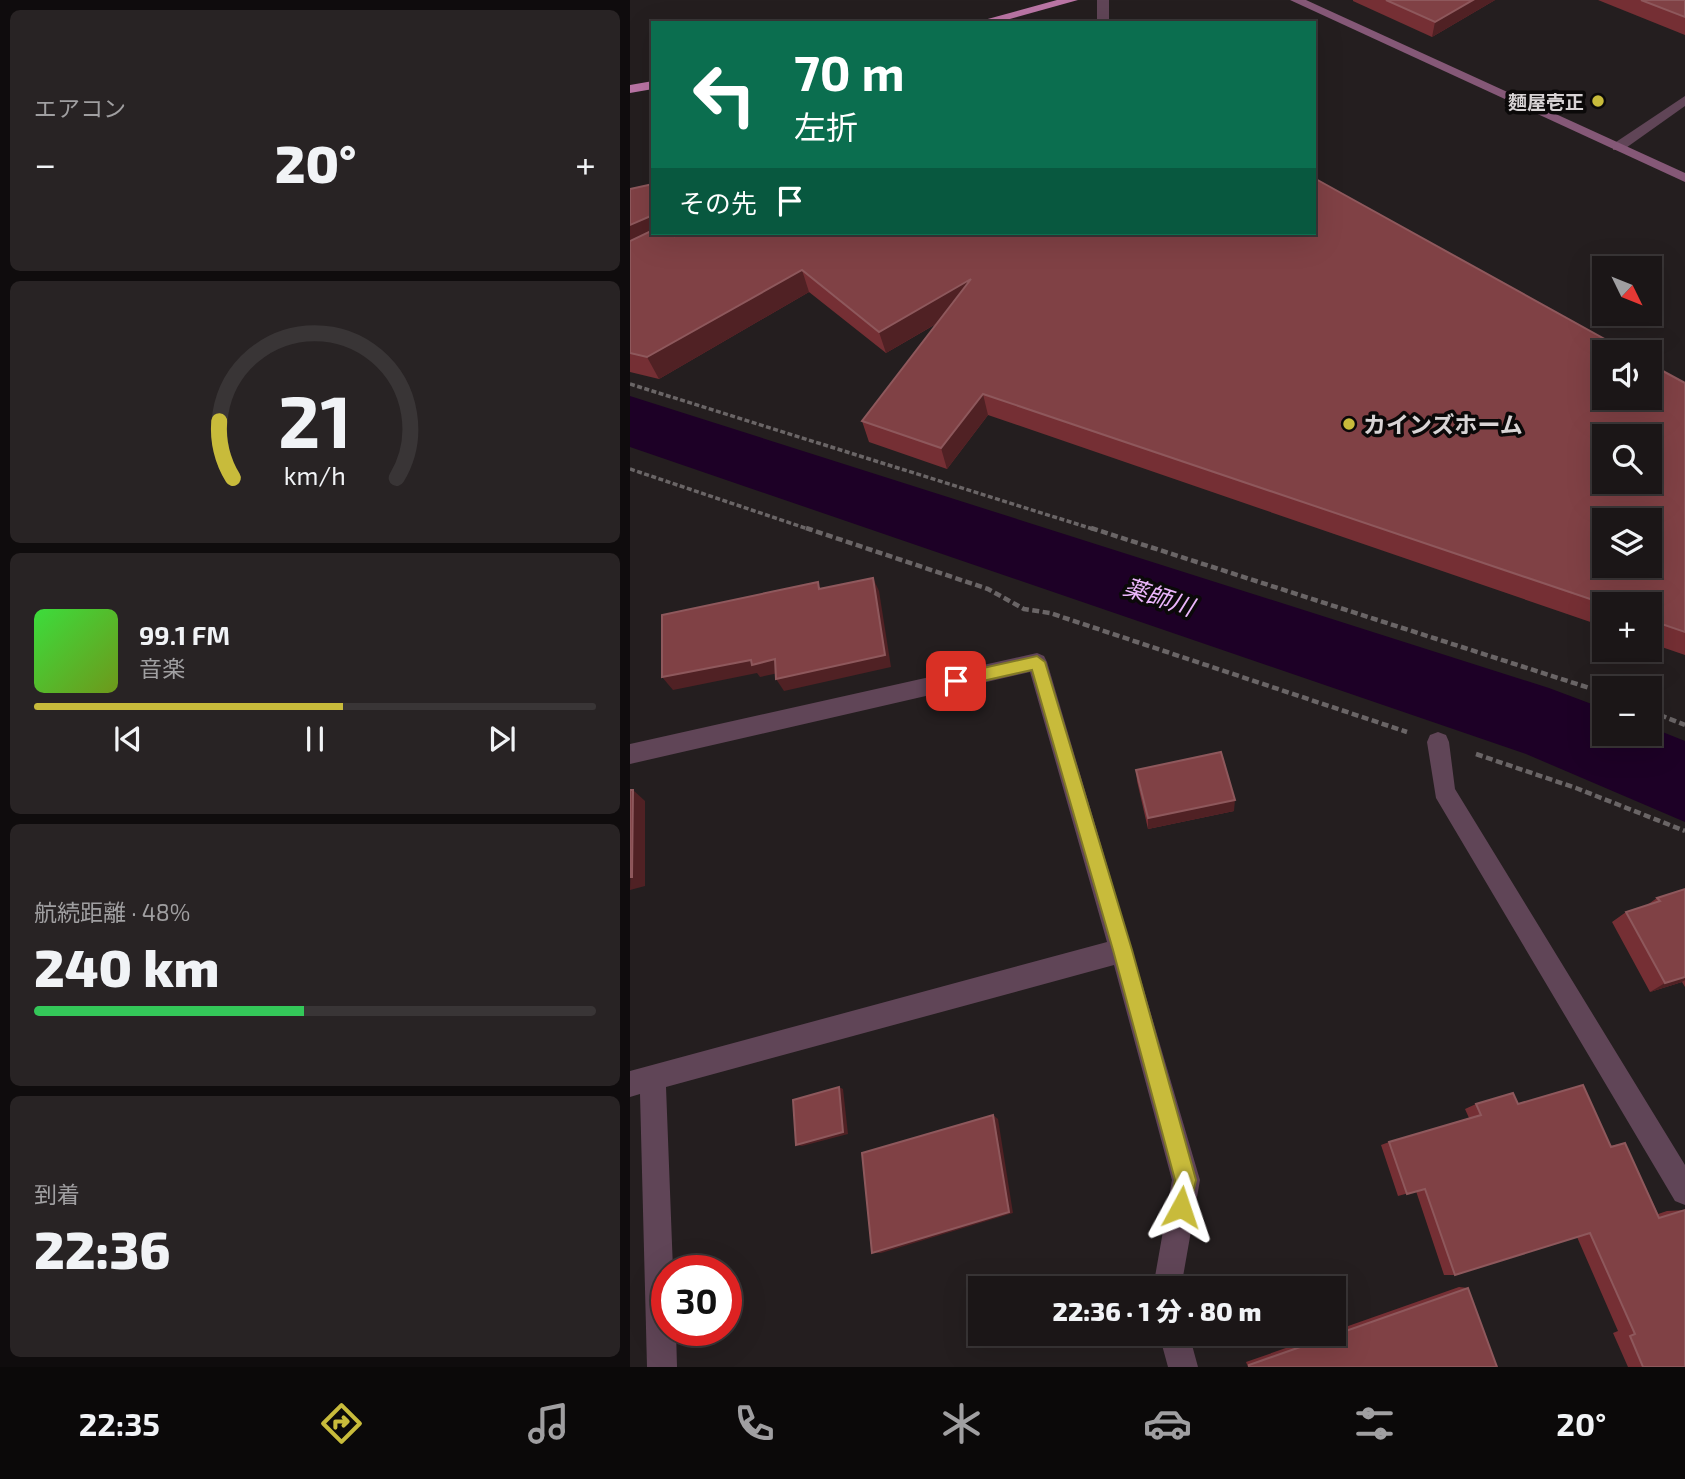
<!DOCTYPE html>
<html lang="ja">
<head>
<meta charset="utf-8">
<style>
  :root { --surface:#1b1617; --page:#282324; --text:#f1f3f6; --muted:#a09fa1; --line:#393536; --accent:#c8bb3b }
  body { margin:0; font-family:"Exo 2","Noto Sans JP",sans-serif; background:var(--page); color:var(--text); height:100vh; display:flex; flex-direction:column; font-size:26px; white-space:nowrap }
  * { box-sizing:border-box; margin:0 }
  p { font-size:23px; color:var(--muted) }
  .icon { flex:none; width:38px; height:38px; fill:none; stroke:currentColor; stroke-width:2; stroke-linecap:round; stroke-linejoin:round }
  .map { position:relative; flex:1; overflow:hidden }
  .panel { display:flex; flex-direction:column; gap:10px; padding:10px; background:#0f0c0d; width:630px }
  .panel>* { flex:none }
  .banner { position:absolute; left:21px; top:21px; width:665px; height:214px; border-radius:0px; box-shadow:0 7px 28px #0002,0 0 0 2px var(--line); background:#0b6e4f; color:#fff; overflow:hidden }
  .needle { width:46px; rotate:133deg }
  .controls { position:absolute; left:962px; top:256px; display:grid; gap:14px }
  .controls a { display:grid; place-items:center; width:70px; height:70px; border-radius:0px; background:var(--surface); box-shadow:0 7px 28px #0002,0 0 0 2px var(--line); font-size:35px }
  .speed { position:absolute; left:21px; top:1255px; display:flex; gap:14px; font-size:35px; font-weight:700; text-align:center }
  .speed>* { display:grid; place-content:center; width:91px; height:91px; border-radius:50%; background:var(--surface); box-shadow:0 7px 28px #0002,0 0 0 2px var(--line); line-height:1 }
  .speed .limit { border:10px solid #d22; background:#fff; color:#111 }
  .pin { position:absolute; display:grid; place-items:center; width:60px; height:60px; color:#fff; margin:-30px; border-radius:14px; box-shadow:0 4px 10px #0006 }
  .me { position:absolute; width:77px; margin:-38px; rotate:5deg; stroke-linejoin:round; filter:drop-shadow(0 0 5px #0008) }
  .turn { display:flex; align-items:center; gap:24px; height:147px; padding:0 28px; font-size:32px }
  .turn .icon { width:91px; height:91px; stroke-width:2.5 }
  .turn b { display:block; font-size:49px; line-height:60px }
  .then { display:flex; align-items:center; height:66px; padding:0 28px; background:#0003; gap:14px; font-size:26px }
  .big { font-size:52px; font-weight:800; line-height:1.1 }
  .panel .tile { flex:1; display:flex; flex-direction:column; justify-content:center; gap:10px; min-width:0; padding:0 24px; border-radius:10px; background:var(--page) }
  .panel .dial { align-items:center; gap:0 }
  .dial svg { height:182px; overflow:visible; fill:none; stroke:var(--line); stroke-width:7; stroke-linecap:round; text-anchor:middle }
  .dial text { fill:var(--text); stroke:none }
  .song { display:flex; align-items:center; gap:21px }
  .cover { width:84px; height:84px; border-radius:10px; background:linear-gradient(135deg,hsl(120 70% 55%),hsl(80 70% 35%)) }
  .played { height:7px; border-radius:4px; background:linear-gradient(90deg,var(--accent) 55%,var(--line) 55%) }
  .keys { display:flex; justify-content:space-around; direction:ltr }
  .heat { display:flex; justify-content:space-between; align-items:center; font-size:38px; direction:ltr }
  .charge { height:10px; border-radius:5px; background:linear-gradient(90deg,#34c759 48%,var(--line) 0) }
  .trip { position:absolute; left:338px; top:1276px; width:378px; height:70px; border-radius:0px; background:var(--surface); box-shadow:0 7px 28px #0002,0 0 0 2px var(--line); font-weight:800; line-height:70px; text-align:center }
  .dock { display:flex; height:112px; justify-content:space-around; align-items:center; background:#0b0909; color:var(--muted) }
  .dock .icon { width:49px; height:49px }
  .dock .on { color:var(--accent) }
  .dock b { font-size:32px; color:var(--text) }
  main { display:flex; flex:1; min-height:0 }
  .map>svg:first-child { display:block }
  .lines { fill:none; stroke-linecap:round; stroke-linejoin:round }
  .river { fill:#1d0026; fill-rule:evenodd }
  .path-far1 { stroke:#6a6566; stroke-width:3.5; stroke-dasharray:5 2.5; stroke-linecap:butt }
  .path { stroke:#6a6566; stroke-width:4.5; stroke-dasharray:7 3.5; stroke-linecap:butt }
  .street { fill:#604557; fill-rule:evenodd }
  .secondary { fill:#855877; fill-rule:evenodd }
  .highway { fill:#ba75a5; fill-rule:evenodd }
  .wall { fill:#752f34 }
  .shaded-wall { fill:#502124 }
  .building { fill:#804145; stroke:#8e585c; stroke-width:2; fill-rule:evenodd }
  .route { fill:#c8bb3b; stroke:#827a26; stroke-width:2 }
  .poi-dot { fill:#c8bb3b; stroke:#0b0909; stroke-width:2.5 }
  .labels { text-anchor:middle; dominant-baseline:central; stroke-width:7; stroke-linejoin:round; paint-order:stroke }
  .far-poi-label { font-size:19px; font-weight:bold; fill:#d8d4d5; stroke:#0b0909; text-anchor:end }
  .poi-label { font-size:23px; font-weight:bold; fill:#d8d4d5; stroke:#0b0909; text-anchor:start }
  .water-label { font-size:24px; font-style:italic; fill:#ebb6fb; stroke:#0b0909 }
</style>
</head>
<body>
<main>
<section class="panel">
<div class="tile"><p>エアコン</p>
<div class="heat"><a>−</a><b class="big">20°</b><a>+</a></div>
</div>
<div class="tile dial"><svg viewBox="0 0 100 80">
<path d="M14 69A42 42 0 1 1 86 69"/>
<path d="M14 69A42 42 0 0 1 8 44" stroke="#c8bb3b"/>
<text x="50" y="56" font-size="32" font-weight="700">21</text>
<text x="50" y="72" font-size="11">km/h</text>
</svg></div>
<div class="tile">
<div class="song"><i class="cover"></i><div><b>99.1 FM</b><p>音楽</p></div></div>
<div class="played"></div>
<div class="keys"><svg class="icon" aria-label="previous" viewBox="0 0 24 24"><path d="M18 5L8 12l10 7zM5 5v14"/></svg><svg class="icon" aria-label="pause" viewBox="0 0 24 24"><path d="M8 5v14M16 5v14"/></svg><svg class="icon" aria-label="next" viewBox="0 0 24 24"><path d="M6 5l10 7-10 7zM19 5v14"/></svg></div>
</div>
<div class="tile"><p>航続距離 · 48%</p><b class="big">240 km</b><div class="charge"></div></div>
<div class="tile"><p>到着</p><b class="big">22:36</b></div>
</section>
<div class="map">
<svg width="1055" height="1367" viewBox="0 0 1055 1367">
  <rect width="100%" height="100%" fill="#241e1f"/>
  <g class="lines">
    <path class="river" d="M0 396 919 688 975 709V733H1020V727L1055 741V822L896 754 0 447Z"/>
    <g class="path-far1">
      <path d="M0 384 466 530"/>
      <path d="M0 469 181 530"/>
    </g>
    <g class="path">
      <path d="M176 528 358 589 394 609 420 613 777 732"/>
      <path d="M461 528 975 693"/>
      <path d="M1020 711 1055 725"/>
      <path d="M846 754 946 788 1055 831"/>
    </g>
    <g class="street">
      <rect x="467" y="0" width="12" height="23"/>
      <path d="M1055 96V106L993 150H983V144Z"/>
      <path d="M407 653 414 656 417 662 570 1180 551 1288H523L542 1180 484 965 36 1087 43 1270H37V1330H46L47 1367H17L10 1094 0 1097V1071L477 942 400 672 0 764V744Z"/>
      <path d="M808 732 816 735 819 742 825 789 1055 1165V1205L1045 1201 806 798 797 742 800 735Z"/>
      <path d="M529 1334H559L568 1367H538Z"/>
    </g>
    <path class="secondary" d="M660 0H676L1055 173V182Z"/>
    <g class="highway">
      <path d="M427 0H448L365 23H343Z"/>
      <path d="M23 81V89L0 93V85Z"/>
    </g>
  </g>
  <g class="wall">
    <path d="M723 0H865L802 37 723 1Z"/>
    <path d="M968 0H1055V35Z"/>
    <path d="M0 189 23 233H48V234L1055 383V655L1020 643V604H975V627L358 415 317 469 239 442 232 421 306 324 256 353 179 292 29 379 0 372Z"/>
    <path d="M506 770 604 811 518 829 507 781Z"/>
    <path d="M1055 889V987L1052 982 1020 992 982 922 996 912 1017 905 1027 898Z"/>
    <path d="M846 1104H888L980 1146 995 1143 1028 1214 1037 1211 1055 1210V1367H998L983 1333 988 1331 947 1237 825 1275H814L786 1191 768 1196 751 1145 759 1142 839 1118 835 1109Z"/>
    <path d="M829 1287 838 1288 867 1367H618L616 1362 696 1334H704V1331Z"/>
  </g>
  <g class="shaded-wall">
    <path d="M843 0H865L802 37 805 22Z"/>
    <path d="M23 215V233L0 252V225Z"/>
    <path d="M172 270 179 292 29 379 17 357Z"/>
    <path d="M341 279 345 301 256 353 249 332Z"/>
    <path d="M353 394 358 415 317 469 311 448Z"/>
    <path d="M243 578 249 591 261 667 154 691 146 679Z"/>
    <path d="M145 659 153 672 130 677 127 673 43 690 32 677 121 660Z"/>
    <path d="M3 790 15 801V886L0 890Z"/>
    <path d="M605 800 604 811 518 829V818Z"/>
    <path d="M1055 977V980L1052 982 1020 992 1035 983Z"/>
    <path d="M209 1087 213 1089 218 1134 172 1146 166 1145Z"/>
    <path d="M363 1115 368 1119 383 1213 251 1253H242Z"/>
  </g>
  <g class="building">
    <path d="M756 0H843L805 22Z"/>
    <path d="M1011 0H1055V17Z"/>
    <path d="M684 178 998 352H975V397H1020V364L1055 383V632L1020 620V604H975L353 394 311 448 232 421 341 279 249 332 172 270 17 357 0 353V241L23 230V233H45V236L51 233H684ZM975 436H1020V481H975ZM975 520H1020V565H975Z"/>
    <path d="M23 184V215L0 225V189Z"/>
    <path d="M243 578 255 655 146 679 145 659 122 665 121 660 32 677V615L188 582 189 589Z"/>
    <path d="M591 752 605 800 518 818 506 770Z"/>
    <path d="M0 790H3L2 877H0Z"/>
    <path d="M1055 889V977L1035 983 996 912 1030 901 1027 898Z"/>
    <path d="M953 1085 981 1147 995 1143 1029 1218 1055 1210V1367H1013L1000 1336 1005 1334 960 1233 825 1275 795 1189 777 1194 759 1142 851 1115 846 1104 883 1093 888 1104Z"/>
    <path d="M209 1087 213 1132 166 1145 163 1100Z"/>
    <path d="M363 1115 379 1212 242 1253 232 1153Z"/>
    <path d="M838 1288 867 1367H619V1365Z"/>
  </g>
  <path class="route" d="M407 656 415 662 502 950 566 1180 558 1214 551 1217 543 1214 540 1207 545 1180 483 950 402 670 326 687 318 681 326 674Z"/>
  <g class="poi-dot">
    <circle cx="968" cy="101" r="7"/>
    <circle cx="719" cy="424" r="7"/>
  </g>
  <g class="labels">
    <g class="far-poi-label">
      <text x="954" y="101">麵屋壱正</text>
    </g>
    <g class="poi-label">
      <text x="733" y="424">カインズホーム</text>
    </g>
    <g class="water-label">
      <text transform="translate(529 596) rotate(18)">薬師川</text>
    </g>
  </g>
</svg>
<div class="controls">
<a><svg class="needle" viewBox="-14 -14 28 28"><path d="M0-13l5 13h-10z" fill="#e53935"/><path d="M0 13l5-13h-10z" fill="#a09fa1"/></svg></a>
<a><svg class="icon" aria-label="sound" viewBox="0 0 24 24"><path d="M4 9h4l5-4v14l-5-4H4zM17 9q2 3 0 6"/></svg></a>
<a><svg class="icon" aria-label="search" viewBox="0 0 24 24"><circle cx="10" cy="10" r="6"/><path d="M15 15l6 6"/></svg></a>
<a><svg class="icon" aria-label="layers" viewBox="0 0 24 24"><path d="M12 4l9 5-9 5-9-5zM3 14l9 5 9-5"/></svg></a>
<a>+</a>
<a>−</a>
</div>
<div class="speed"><div class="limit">30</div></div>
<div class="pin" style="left:326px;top:681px;background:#d93025"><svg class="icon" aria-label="arrive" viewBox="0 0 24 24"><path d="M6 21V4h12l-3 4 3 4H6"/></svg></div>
<svg class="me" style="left:551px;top:1207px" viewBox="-20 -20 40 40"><path d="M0-17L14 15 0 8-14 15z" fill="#c8bb3b" stroke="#fff" stroke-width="4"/></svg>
<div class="trip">22:36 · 1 分 · 80 m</div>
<div class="banner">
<div class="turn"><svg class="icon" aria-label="left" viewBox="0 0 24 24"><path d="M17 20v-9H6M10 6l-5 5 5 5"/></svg><div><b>70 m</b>左折</div></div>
<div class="then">その先<svg class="icon" aria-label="arrive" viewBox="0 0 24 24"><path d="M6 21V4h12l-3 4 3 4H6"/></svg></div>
</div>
</div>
</main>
<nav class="dock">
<b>22:35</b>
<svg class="icon on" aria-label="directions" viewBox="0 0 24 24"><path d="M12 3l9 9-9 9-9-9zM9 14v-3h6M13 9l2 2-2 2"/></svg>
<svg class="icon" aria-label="music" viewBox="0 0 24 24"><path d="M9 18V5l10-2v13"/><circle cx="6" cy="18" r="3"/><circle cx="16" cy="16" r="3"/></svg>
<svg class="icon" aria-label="phone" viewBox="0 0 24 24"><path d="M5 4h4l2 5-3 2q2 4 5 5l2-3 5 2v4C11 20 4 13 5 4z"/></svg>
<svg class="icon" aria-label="climate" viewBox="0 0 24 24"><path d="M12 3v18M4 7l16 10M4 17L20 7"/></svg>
<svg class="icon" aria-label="car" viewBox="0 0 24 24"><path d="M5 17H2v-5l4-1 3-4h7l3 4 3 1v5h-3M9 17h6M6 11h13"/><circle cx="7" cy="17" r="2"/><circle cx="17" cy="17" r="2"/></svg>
<svg class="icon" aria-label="filters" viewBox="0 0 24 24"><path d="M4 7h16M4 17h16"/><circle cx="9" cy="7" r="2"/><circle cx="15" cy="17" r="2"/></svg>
<b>20°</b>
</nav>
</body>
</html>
